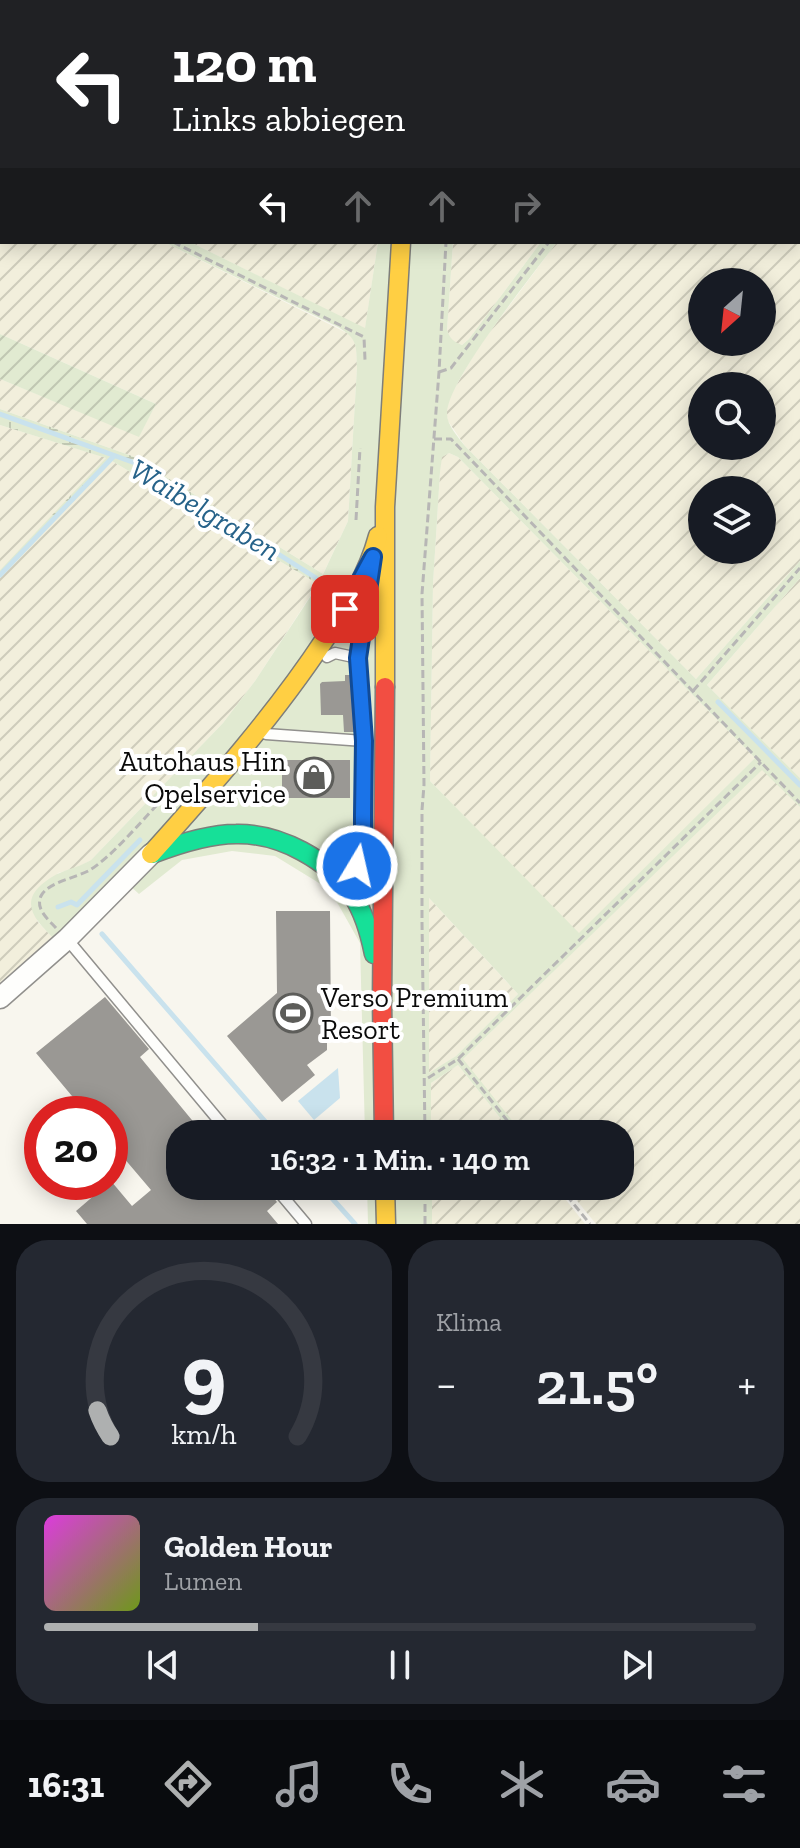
<!DOCTYPE html>
<html lang="de">
<head>
<meta charset="utf-8">
<style>
  :root { --surface:#171b24; --page:#242831; --text:#f1f3f6; --muted:#9ea1a6; --line:#363941; --accent:#aeb0b0 }
  body { margin:0; font-family:"Zilla Slab",serif; background:var(--page); color:var(--text); height:100vh; display:flex; flex-direction:column; font-size:30px; white-space:nowrap }
  * { box-sizing:border-box; margin:0 }
  p { font-size:26px; color:var(--muted) }
  .icon { flex:none; width:44px; height:44px; fill:none; stroke:currentColor; stroke-width:2; stroke-linecap:round; stroke-linejoin:round }
  .map { position:relative; height:1224px; overflow:hidden }
  .sheet { display:flex; flex-direction:column; gap:16px; padding:16px; background:#0d0f14; flex:1 }
  .sheet>* { flex:none }
  .top-card { position:absolute; left:0px; top:0px; width:800px; height:244px; box-shadow:0 4px 20px #0003; background:#202124; color:#fff; overflow:hidden }
  .needle { width:52px; rotate:207deg }
  .tools { position:absolute; left:688px; top:268px; display:grid; gap:16px }
  .tools a { display:grid; place-items:center; width:88px; height:88px; border-radius:50%; background:var(--surface); box-shadow:0 4px 20px #0003; font-size:40px }
  .speed { position:absolute; left:24px; top:1096px; display:flex; gap:16px; font-size:40px; font-weight:700; text-align:center }
  .speed>* { display:grid; place-content:center; width:104px; height:104px; border-radius:50%; background:var(--surface); box-shadow:0 4px 20px #0003; line-height:1 }
  .speed .limit { border:12px solid #d22; background:#fff; color:#111 }
  .pin { position:absolute; display:grid; place-items:center; width:68px; height:68px; color:#fff; margin:-34px; border-radius:16px; box-shadow:0 4px 12px #0006 }
  .me { position:absolute; width:88px; margin:-44px; rotate:9deg; stroke-linejoin:round; filter:drop-shadow(0 0 6px #0008) }
  .turn { display:flex; align-items:center; gap:28px; height:168px; padding:0 40px; font-size:36px }
  .turn .icon { width:104px; height:104px; stroke-width:2.5 }
  .turn b { display:block; font-size:56px; line-height:68px }
  .lanes { display:flex; align-items:center; height:76px; padding:0 40px; background:#0003; justify-content:center; gap:40px; direction:ltr }
  .lanes .off { opacity:.35 }
  .big { font-size:60px; font-weight:600; line-height:1.1 }
  .sheet .tile { flex:1; display:flex; flex-direction:column; justify-content:center; gap:12px; min-width:0; padding:0 28px; border-radius:32px; background:var(--page) }
  .sheet .dial { align-items:center; gap:0 }
  .dial svg { height:208px; overflow:visible; fill:none; stroke:var(--line); stroke-width:7; stroke-linecap:round; text-anchor:middle }
  .dial text { fill:var(--text); stroke:none }
  .song { display:flex; align-items:center; gap:24px }
  .cover { width:96px; height:96px; border-radius:12px; background:linear-gradient(135deg,hsl(300 70% 55%),hsl(80 70% 35%)) }
  .played { height:8px; border-radius:4px; background:linear-gradient(90deg,var(--accent) 30%,var(--line) 30%) }
  .keys { display:flex; justify-content:space-around; direction:ltr }
  .heat { display:flex; justify-content:space-between; align-items:center; font-size:44px; direction:ltr }
  .sheet .tiles { flex:1; display:grid; gap:16px; grid-template-columns:1fr 1fr }
  .tile:last-child { grid-column:span 2 }
  .trip { position:absolute; left:166px; top:1120px; width:468px; height:80px; border-radius:32px; background:var(--surface); box-shadow:0 4px 20px #0003; font-weight:600; line-height:80px; text-align:center }
  .menu { display:flex; height:128px; justify-content:space-around; align-items:center; background:#090b0e; color:var(--muted) }
  .menu .icon { width:56px; height:56px }
  .menu .selected { color:var(--accent) }
  .menu b { font-size:36px; color:var(--text) }
  .map>svg:first-child { display:block }
  .farmland { fill:url(#farmland-furrows); fill-rule:evenodd }
  .grass { fill:#e1ead1; fill-rule:evenodd }
  .wetland { fill:url(#wetland-marsh) }
  .garden { fill:url(#garden-furrows) }
  .water { fill:#c9e2ed }
  .lines { fill:none; stroke-linecap:round; stroke-linejoin:round }
  .stream { stroke:#c9e2ed; stroke-width:5 }
  .building { fill:#9a9894 }
  .lane-casing { stroke:#91908d; stroke-width:13 }
  .street-casing { stroke:#91908d; stroke-width:23 }
  .fast-casing { stroke:#7e7e7a; stroke-width:21 }
  .slow-casing { stroke:#7e7e7a; stroke-width:21 }
  .jam-casing { stroke:#7e7e7a; stroke-width:21 }
  .path { stroke:#b7b6b5; stroke-width:3; stroke-dasharray:8 4; stroke-linecap:butt }
  .lane { stroke:#fefefc; stroke-width:10 }
  .street { stroke:#fefefc; stroke-width:20 }
  .fast { stroke:#16e098; stroke-width:18 }
  .slow { stroke:#ffcf43; stroke-width:18 }
  .jam { stroke:#f24e42; stroke-width:18 }
  .route-casing { stroke:#114b97; stroke-width:20 }
  .route { stroke:#1a73e8; stroke-width:14 }
  .labels { text-anchor:middle; dominant-baseline:central; stroke-width:8; stroke-linejoin:round; paint-order:stroke }
  .poi-label { font-size:28px; fill:#0a0a0a; stroke:#fff; text-anchor:end }
  .water-label { font-size:30px; font-style:italic; fill:#266289; stroke:#fff }
</style>
</head>
<body>
<div class="map">
<svg width="800" height="1224" viewBox="0 0 800 1224">
  <defs>
    <pattern id="farmland-furrows" width="10" height="10" patternUnits="userSpaceOnUse" patternTransform="scale(2)"><rect width="10" height="10" fill="#f2efdc"/><path d="M-1 1l2-2M0 10L10 0M9 11l2-2" fill="none" stroke="#ceccbb"/></pattern>
    <pattern id="wetland-marsh" width="20" height="14" patternUnits="userSpaceOnUse" patternTransform="scale(2)"><rect width="20" height="14" fill="#e1ead1"/><path d="M1 5h8M5 5V1M11 12h8M15 12V8" fill="none" stroke="#c0c7b2"/></pattern>
    <pattern id="garden-furrows" width="10" height="10" patternUnits="userSpaceOnUse" patternTransform="scale(2)"><rect width="10" height="10" fill="#e1ead1"/><path d="M-1 1l2-2M0 10L10 0M9 11l2-2" fill="none" stroke="#c0c7b2"/></pattern>
  </defs>
  <rect width="100%" height="100%" fill="#f8f6ee"/>
  <g class="farmland">
    <path d="M737 0H800V561L696 679 465 446 448 421 446 412 448 400 477 349 557 242H798V2H736ZM702 282H762V342H702ZM702 386H762V446H702ZM702 490H762V550H702Z"/>
    <path d="M0 161 2 162V242H164L349 334 356 343 357 367 348 521 323 574 132 456 0 409V379L139 436 156 404 0 334Z"/>
    <path d="M190 242H378L365 329Z"/>
    <path d="M453 242H541L469 339 462 345 455 343 449 337 447 330Z"/>
    <path d="M0 425 107 458 0 570Z"/>
    <path d="M449 453 458 457 755 758 579 934 430 781 433 584 440 472 441 457Z"/>
    <path d="M112 461 318 584 255 681 223 723 91 860 79 867 58 873 37 921 53 938 0 986V578Z"/>
    <path d="M800 578V778L707 685Z"/>
    <path d="M762 769 800 807V1224H596L565 1186H620V1134H523L462 1060Z"/>
    <path d="M428 897 518 994 456 1056 429 1074Z"/>
    <path d="M458 1065 513 1134H431V1083Z"/>
    <path d="M432 1186H555L585 1224H432Z"/>
  </g>
  <g class="grass">
    <path d="M164 242H190L365 328 378 242H453L447 330C450 339 454 342 462 345L469 339 541 242H557C535 272 445 383 447 414 447 425 458 437 465 446L696 679 800 561V578L707 685 800 778V807L762 770 463 1059 523 1134H513L458 1065 431 1083V1134H365L360 943 338 904 319 883 275 856 232 851 182 860 139 894 117 874 53 938C38 922 19 905 41 885 47 880 54 875 62 872 72 868 81 866 91 860L223 723 255 681 318 585 348 521 357 367C356 345 358 339 338 327ZM449 453 458 457 755 758 579 933 430 781 433 584 440 472 442 457ZM429 898 518 994 456 1056 429 1073Z"/>
    <path d="M367 1186H432V1224H368Z"/>
  </g>
  <path class="wetland" d="M0 409 132 456 323 574 318 584 112 461 0 578V570L106 458 0 425Z"/>
  <path class="garden" d="M0 334 156 404 139 437 0 379Z"/>
  <path class="water" d="M338 1068 340 1098 314 1120 298 1101Z"/>
  <g class="lines">
    <g class="stream">
      <path d="M0 414 135 463 316 578"/>
      <path d="M0 575 114 456"/>
      <path d="M718 702 800 785"/>
      <path d="M58 907 71 902 77 905 140 840"/>
      <path d="M102 934 276 1134"/>
      <path d="M321 1186 355 1224"/>
    </g>
  </g>
  <g class="building">
    <path d="M345 675H351L355 732H344L343 715H321L320 684 322 682 345 681Z"/>
    <rect x="282" y="760" width="68" height="38"/>
    <path d="M276 911H330L331 1032 327 1035V1050L307 1065 315 1075 282 1102 227 1036 277 993Z"/>
    <path d="M105 997 149 1049 140 1057 196 1125 186 1134H180V1186H246L257 1199 268 1191 277 1202 267 1211 278 1224H87L76 1211 111 1181 132 1206 151 1190 123 1157 110 1168V1114H87L36 1053Z"/>
  </g>
  <g class="lines">
    <defs>
      <g id="lane">
        <path d="M327 657 335 653 358 658"/>
        <path d="M266 734 364 741"/>
        <path d="M353 881 363 839 364 741 358 658 367 599"/>
        <path d="M67 939 230 1134"/>
        <path d="M274 1186 306 1224"/>
      </g>
      <path id="street" d="M0 998 67 939 151 854"/>
      <path id="fast" d="M152 854C178 844 208 834 236 834 280 833 329 860 353 896 364 913 370 934 374 954"/>
      <g id="slow">
        <path d="M432 0V2"/>
        <path d="M385 687V507L401 242"/>
        <path d="M151 854C213 785 274 716 325 639 347 607 368 574 378 536"/>
        <path d="M385 1186 386 1224"/>
      </g>
      <path id="jam" d="M384 1134 382 1001 385 687"/>
    </defs>
    <use href="#lane" class="lane-casing"/>
    <use href="#street" class="street-casing"/>
    <use href="#fast" class="fast-casing"/>
    <use href="#slow" class="slow-casing"/>
    <use href="#jam" class="jam-casing"/>
    <g class="path">
      <path d="M86 2 87 0"/>
      <path d="M468 2V0"/>
      <path d="M726 2 727 0"/>
      <path d="M0 126 2 123"/>
      <path d="M0 153 2 154"/>
      <path d="M173 242 364 337 365 360"/>
      <path d="M439 372 451 368 549 242"/>
      <path d="M434 439H451L800 803"/>
      <path d="M356 520 360 448"/>
      <path d="M693 691 800 568"/>
      <path d="M56 928C48 919 35 909 41 896 48 882 76 878 90 870 111 857 139 824 157 805"/>
      <path d="M458 1059 518 1134"/>
      <path d="M428 1078 458 1059 761 762"/>
      <path d="M425 1134 422 922V810L424 785 422 594 439 372 446 242"/>
      <path d="M559 1186 590 1224"/>
      <path d="M425 1224V1186"/>
    </g>
    <use href="#lane" class="lane"/>
    <use href="#street" class="street"/>
    <use href="#fast" class="fast"/>
    <use href="#slow" class="slow"/>
    <use href="#jam" class="jam"/>
  </g>
  <g class="lines">
    <defs>
      <path id="route" d="M345 609 373 557 358 658 364 741 363 815V839L357 866"/>
    </defs>
    <use href="#route" class="route-casing"/>
    <use href="#route" class="route"/>
  </g>
  <defs>
    <symbol id="shop-ring" viewBox="-11 -11 22 22"><circle r="9.5" fill="#fff" stroke="#5d5d5a" stroke-width="1.5"/><path d="M-5-2.5h2.3a2.7 3.5 0 0 1 5.4 0H5L5.5 6h-11ZM-1.5-2.5h3a1.5 2.3 0 0 0-3 0Z" fill="#5d5d5a"/></symbol>
    <symbol id="stadium-ring" viewBox="-11 -11 22 22"><circle r="9.5" fill="#fff" stroke="#5d5d5a" stroke-width="1.5"/><path d="M0-5a6.5 5 0 1 0 0 10a6.5 5 0 1 0 0-10ZM-3.5-1.8h7v3.6h-7Z" fill="#5d5d5a"/></symbol>
  </defs>
  <g fill-rule="evenodd">
    <use href="#shop-ring" x="292" y="755" width="44" height="44"/>
    <use href="#stadium-ring" x="271" y="991" width="44" height="44"/>
  </g>
  <g class="labels">
    <g class="poi-label">
      <text x="286" y="761">Autohaus Hin<tspan x="286" dy="32">Opelservice</tspan></text>
      <text x="321" y="997" text-anchor="start">Verso Premium<tspan x="321" dy="32">Resort</tspan></text>
    </g>
    <g class="water-label">
      <text transform="translate(205 510) rotate(31)">Waibelgraben</text>
    </g>
  </g>
</svg>
<div class="tools">
<a><svg class="needle" viewBox="-14 -14 28 28"><path d="M0-13l5 13h-10z" fill="#e53935"/><path d="M0 13l5-13h-10z" fill="#9ea1a6"/></svg></a>
<a><svg class="icon" aria-label="search" viewBox="0 0 24 24"><circle cx="10" cy="10" r="6"/><path d="M15 15l6 6"/></svg></a>
<a><svg class="icon" aria-label="layers" viewBox="0 0 24 24"><path d="M12 4l9 5-9 5-9-5zM3 14l9 5 9-5"/></svg></a>
</div>
<div class="speed"><div class="limit">20</div></div>
<div class="pin" style="left:345px;top:609px;background:#d93025"><svg class="icon" aria-label="arrive" viewBox="0 0 24 24"><path d="M6 21V4h12l-3 4 3 4H6"/></svg></div>
<svg class="me" style="left:357px;top:866px" viewBox="-20 -20 40 40"><circle r="17" fill="#1a73e8" stroke="#fff" stroke-width="3"/><path d="M0-11L8 9 0 5-8 9z" fill="#fff"/></svg>
<div class="trip">16:32 · 1 Min. · 140 m</div>
<div class="top-card">
<div class="turn"><svg class="icon" aria-label="left" viewBox="0 0 24 24"><path d="M17 20v-9H6M10 6l-5 5 5 5"/></svg><div><b>120 m</b>Links abbiegen</div></div>
<div class="lanes"><svg class="icon" aria-label="left" viewBox="0 0 24 24"><path d="M17 20v-9H6M10 6l-5 5 5 5"/></svg><svg class="icon off" aria-label="ahead" viewBox="0 0 24 24"><path d="M12 20V5M6 11l6-6 6 6"/></svg><svg class="icon off" aria-label="ahead" viewBox="0 0 24 24"><path d="M12 20V5M6 11l6-6 6 6"/></svg><svg class="icon off" aria-label="right" viewBox="0 0 24 24"><path d="M7 20v-9h11M14 6l5 5-5 5"/></svg></div>
</div>
</div>
<section class="sheet">
<div class="tiles">
<div class="tile dial"><svg viewBox="0 0 100 80">
<path d="M14 69A42 42 0 1 1 86 69"/>
<path d="M14 69A42 42 0 0 1 9 59" stroke="#aeb0b0"/>
<text x="50" y="56" font-size="32" font-weight="700">9</text>
<text x="50" y="72" font-size="11">km/h</text>
</svg></div>
<div class="tile"><p>Klima</p>
<div class="heat"><a>−</a><b class="big">21.5°</b><a>+</a></div>
</div>
<div class="tile">
<div class="song"><i class="cover"></i><div><b>Golden Hour</b><p>Lumen</p></div></div>
<div class="played"></div>
<div class="keys"><svg class="icon" aria-label="previous" viewBox="0 0 24 24"><path d="M18 5L8 12l10 7zM5 5v14"/></svg><svg class="icon" aria-label="pause" viewBox="0 0 24 24"><path d="M8 5v14M16 5v14"/></svg><svg class="icon" aria-label="next" viewBox="0 0 24 24"><path d="M6 5l10 7-10 7zM19 5v14"/></svg></div>
</div>
</div>
</section>
<nav class="menu">
<b>16:31</b>
<svg class="icon selected" aria-label="directions" viewBox="0 0 24 24"><path d="M12 3l9 9-9 9-9-9zM9 14v-3h6M13 9l2 2-2 2"/></svg>
<svg class="icon" aria-label="music" viewBox="0 0 24 24"><path d="M9 18V5l10-2v13"/><circle cx="6" cy="18" r="3"/><circle cx="16" cy="16" r="3"/></svg>
<svg class="icon" aria-label="phone" viewBox="0 0 24 24"><path d="M5 4h4l2 5-3 2q2 4 5 5l2-3 5 2v4C11 20 4 13 5 4z"/></svg>
<svg class="icon" aria-label="climate" viewBox="0 0 24 24"><path d="M12 3v18M4 7l16 10M4 17L20 7"/></svg>
<svg class="icon" aria-label="car" viewBox="0 0 24 24"><path d="M5 17H2v-5l4-1 3-4h7l3 4 3 1v5h-3M9 17h6M6 11h13"/><circle cx="7" cy="17" r="2"/><circle cx="17" cy="17" r="2"/></svg>
<svg class="icon" aria-label="filters" viewBox="0 0 24 24"><path d="M4 7h16M4 17h16"/><circle cx="9" cy="7" r="2"/><circle cx="15" cy="17" r="2"/></svg>
</nav>
</body>
</html>
